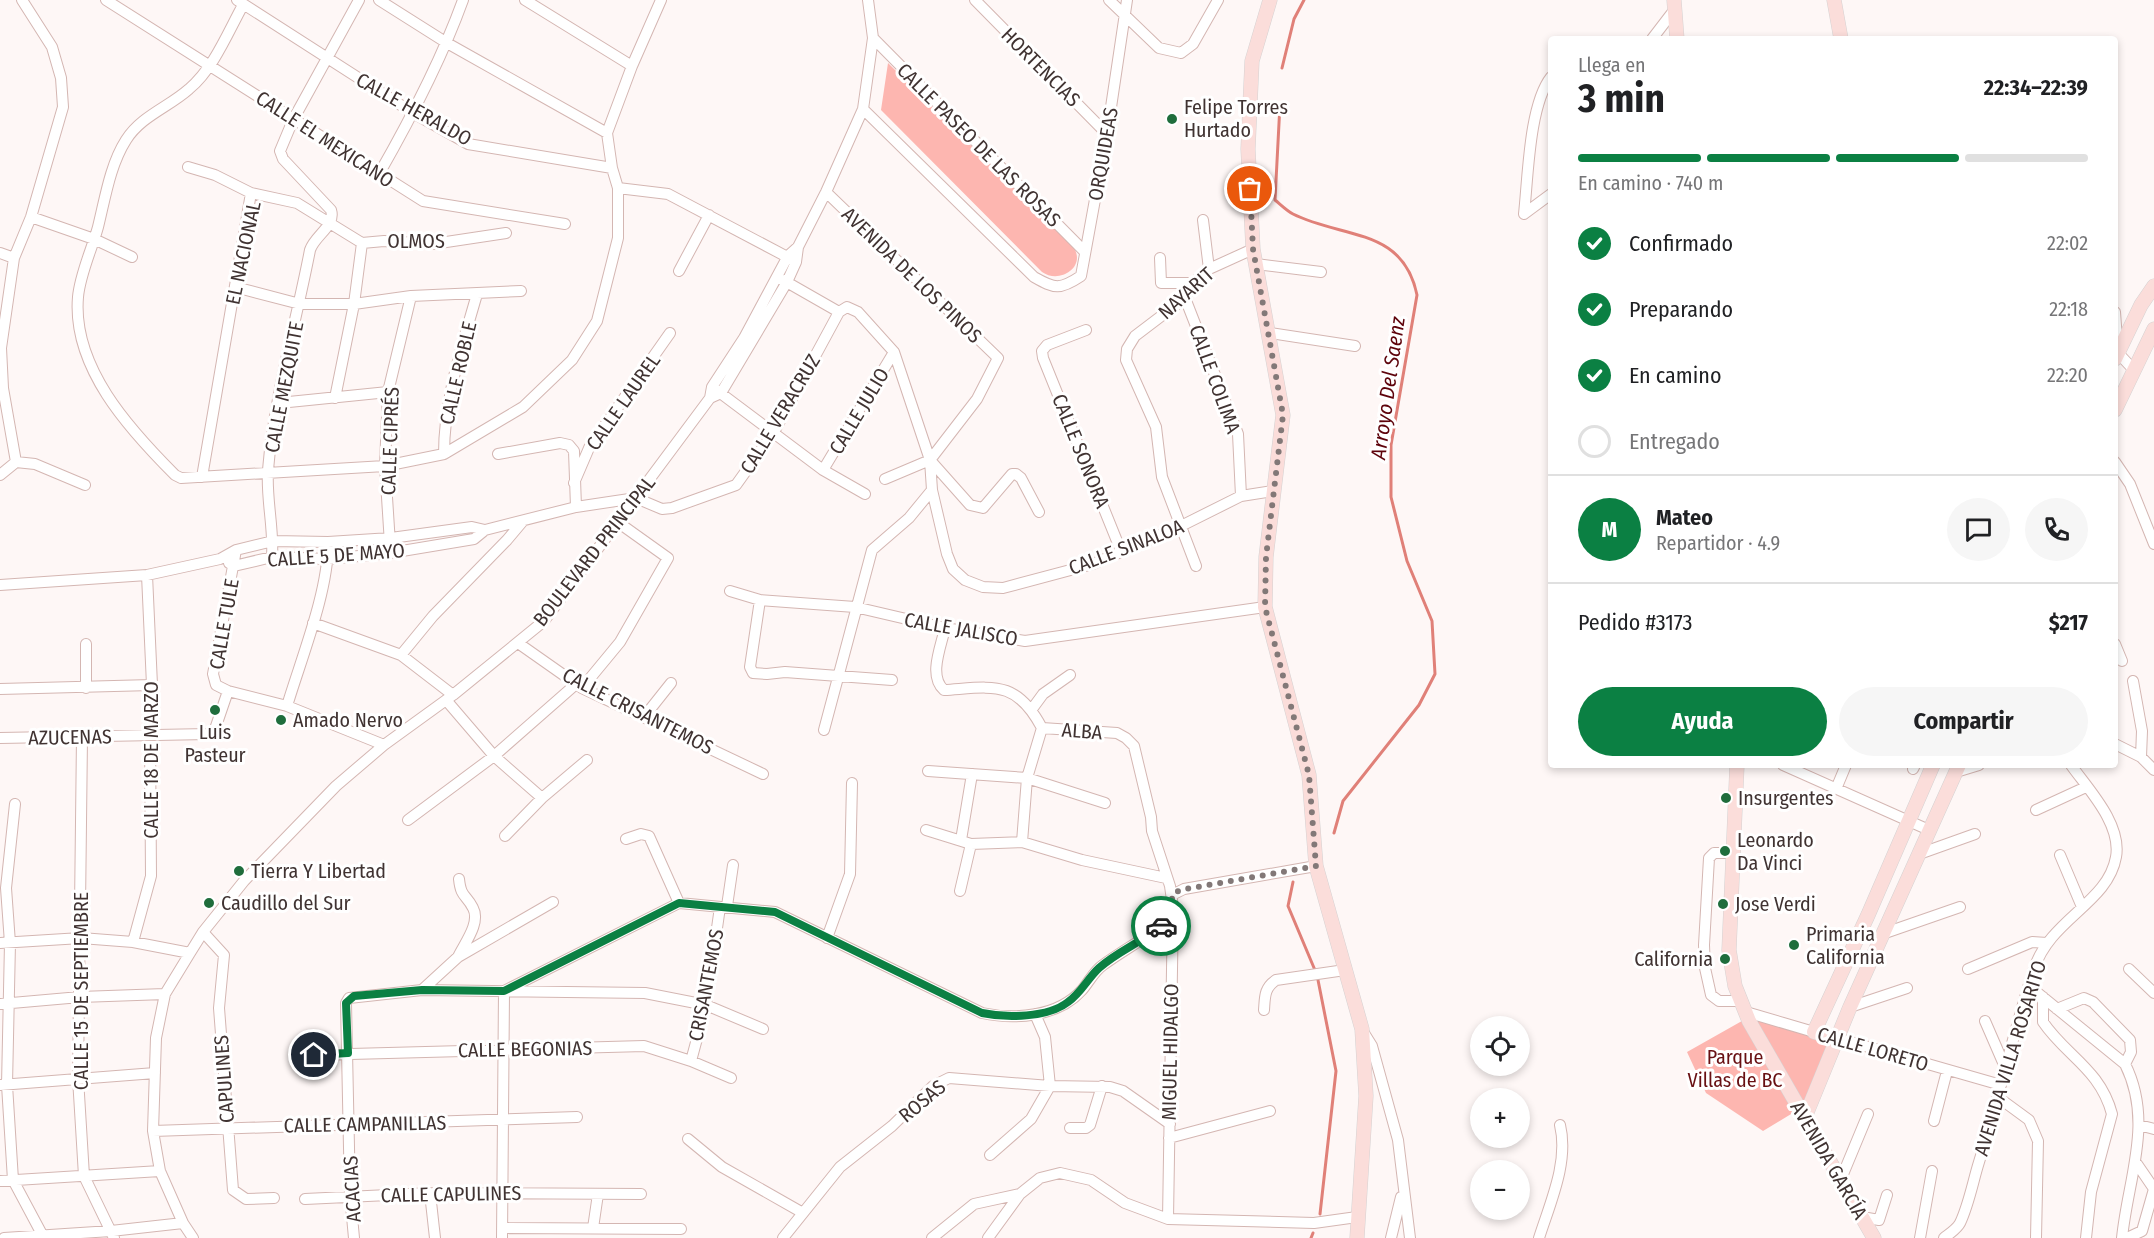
<!DOCTYPE html>
<html lang="es">
<meta charset="utf-8">
<style>
body{margin:0;font-family:"Fira Sans Condensed",sans-serif;background:#f6f6f6;color:#202124;height:100vh;display:flex;flex-direction:column;font-size:22px;white-space:nowrap}
*{box-sizing:border-box;margin:0}
p{font-size:20px;color:#757577}
.icon{flex:none;width:33px;height:33px;fill:none;stroke:currentColor;stroke-width:2;stroke-linecap:round;stroke-linejoin:round}
.map{position:relative;flex:1;overflow:hidden}
.panel{position:absolute;left:1548px;top:36px;width:570px;height:732px;display:flex;flex-direction:column;background:#fff;border-radius:6px;box-shadow:0 3px 9px #0003}
.panel>*{flex:none}
.fabs{position:absolute;left:1470px;top:1016px;display:grid;gap:12px}
.fabs a{display:grid;place-items:center;width:60px;height:60px;border-radius:50%;background:#fff;box-shadow:0 3px 9px #0003;font-size:30px}
.pin{position:absolute;display:grid;place-items:center;width:51px;height:51px;color:#fff;margin:-26px;border:3px solid #fff;border-radius:50%;box-shadow:0 2px 6px #0007}
.courier{position:absolute;display:grid;place-items:center;width:60px;height:60px;margin:-30px;border:4px solid #0b8043;border-radius:50%;background:#fff;color:#222;box-shadow:0 2px 8px #0007}
.head em{font-style:normal;font-weight:700}
.head div{display:flex;flex-direction:column-reverse}
.head{display:flex;align-items:center;justify-content:space-between;height:102px;padding:0 30px}
h1{font-size:39px;font-weight:700;line-height:45px}
.bar{display:grid;grid-template-columns:repeat(4,1fr);gap:9px 6px;align-content:center;height:72px;padding:0 30px}
.bar i{height:8px;border-radius:4px;background:#e0e0e0}
.bar .selected{background:#0b8043}
.bar p{grid-column:span 4}
.line{display:flex;align-items:center;gap:15px;padding:0 30px;border-top:2px solid #e0e0e0}
.line div{flex:1}
.round{display:grid;place-items:center;flex:none;width:63px;height:63px;border-radius:32px;background:#f6f6f6}
ol{padding:0 30px;list-style:none}
li{display:flex;align-items:center;gap:18px;height:66px}
li p{margin-inline-start:auto}
li .icon{padding:6px;border-radius:50%;background:#0b8043;color:#fff;stroke-width:4}
li:last-child{color:#757577}
li i{width:33px;height:33px;border:3px solid #e0e0e0;border-radius:50%}
.cta{display:flex;gap:12px;margin-top:auto;padding:12px 30px}
.cta a{flex:1;height:69px;border-radius:36px;background:#0b8043;color:#fff;font-size:24px;font-weight:700;line-height:69px;text-align:center}
.cta a+a{background:#f6f6f6;color:#202124}
.map>svg:first-child{display:block}
.green{fill:#fdb6b0}
.lines{fill:none;stroke-linecap:round;stroke-linejoin:round}
.stream{stroke:#e08078;stroke-width:3}
.minor-casing{stroke:#d4b6b2;stroke-width:12}
.major-casing{stroke:#d5d2d2;stroke-width:15}
.minor{stroke:#fff;stroke-width:10}
.major{stroke:#fbddda;stroke-width:14}
.done{stroke:#827877;stroke-width:6;stroke-dasharray:0 10.8}
.route{stroke:#0b8043;stroke-width:8}
.poi-dot{fill:#1f6d3c;stroke:#fff;stroke-width:2}
.labels{text-anchor:middle;stroke-width:6;stroke-linejoin:round;paint-order:stroke}
.street-label{font-size:20px;fill:#403332;stroke:#fff}
.poi-label{font-size:20px;fill:#403332;stroke:#fff;text-anchor:start}
.park-label{font-size:20px;fill:#681013;stroke:#fff}
.water-label{font-size:21px;font-style:italic;fill:#5e030b;stroke:#fff}
</style>
<div class="map">
<svg width="2154" height="1238" viewBox="0 0 2154 1238">
<rect width="100%" height="100%" fill="#fef7f6"/>
<path class="green" d="M888 63 1074 248C1086 268 1059 284 1042 272L881 110Z
M1749 1017 1840 1040 1801 1108 1763 1131 1706 1093 1687 1052Z"/>
<g class="lines">
<path class="stream" d="M1282 68 1294 19 1304 0
M1280 104 1275 200C1281 205 1287 211 1293 214 1343 239 1403 227 1417 295L1391 445V497L1407 561 1432 621 1435 674 1419 705 1343 801 1334 833
M1293 882 1288 906 1317 975 1336 1071 1320 1214
M1311 1238 1313 1233"/>
<defs>
<path id="minor" d="M106 0 423 201 565 224
M237 0 413 113 468 144 612 168
M379 0 447 43 607 133
M525 0 632 66
M975 0 1107 134
M1109 0 1159 48 1181 53 1193 44 1218 0
M243 5C228 32 214 68 189 89 169 107 141 116 126 140 110 165 105 199 98 227 92 249 80 274 78 297 72 367 129 429 175 475L181 478 385 466 444 454 523 407 572 360 597 321 618 238V188L612 168 607 133 632 66 661 0
M873 38 1085 252
M1652 39 1675 9
M863 109 1034 277C1055 289 1060 290 1081 276L1107 134 1127 0
M188 167 215 175 251 193 297 203 362 243 384 241 433 244 506 233
M379 174C411 118 441 61 463 0
M618 188 668 194 793 260
M826 192 998 358 977 399 930 460 885 479
M1524 214C1528 178 1529 105 1551 77
M1524 214 1551 194
M31 217 94 239 132 257
M1203 220 1209 269
M0 253 14 258
M1160 258 1161 283H1193
M1256 264 1321 272
M679 271 709 215
M783 280 839 312
M235 287 300 304H354L411 296 521 291
M1185 298 1238 434 1241 496
M839 312 847 307 858 312 894 352 930 460 932 490 947 554 953 569 965 580 983 587 1003 588 1093 564 1181 526 1241 496 1273 491
M2115 312 2118 353 2134 370
M1086 330 1047 345 1042 351 1043 358 1121 551
M1270 333 1355 346
M715 389 823 470 865 494
M335 398 354 304 362 243
M710 398 721 393 787 282 796 262 798 247 826 192 863 109 873 38 868 0
M279 403 388 392
M444 454C444 398 462 347 477 294
M498 454 560 443 569 445 574 451 576 507
M930 460 970 505 983 508 1012 474H1016L1021 478 1039 512
M16 462 3 388 1 348 14 258 31 217 63 107 61 78 52 47 22 0
M16 462 35 464 85 485
M2115 462 2130 484 2154 544
M823 470 894 352
M0 475 16 462
M202 477 251 193
M574 483 589 448 670 333
M390 544 385 466 388 392 411 296
M236 550 213 674 216 685 228 691 287 706 384 745
M272 557C274 528 266 499 268 470 274 397 296 323 310 250 315 235 336 226 331 210L283 159 280 151 293 120 359 0
M229 563 234 566 272 557 328 559 390 553 474 539 485 530
M1196 566 1162 477 1156 427 1126 360 1127 349 1135 336 1185 298 1193 283 1209 269 1253 249
M0 585 147 575 220 559 236 550 273 541 328 542 391 538 472 527 485 530 576 507 636 498 662 509 672 508 736 485 774 432 839 312
M730 591 760 600 855 607 945 628 1025 641 1265 607
M760 600 750 667 753 673 767 674 785 672 892 680
M313 623 401 655 453 695
M945 628C941 647 928 676 944 690 993 687 1016 679 1042 728
M518 643 582 688 763 774
M2115 644 2122 661
M401 655 433 616 507 540 523 521
M2133 681 2142 731 2141 757
M86 688V644
M582 688 620 642 668 558 619 523
M0 689 152 685
M446 700 494 756 542 798
M287 706C301 659 329 590 328 542
M1032 709 1043 694 1070 675
M644 717 671 683
M1042 728 1117 733 1126 738 1134 746 1151 817 1152 831 1170 886 1173 907 1168 1219
M824 730 872 550 909 518 932 490
M82 737 78 1078 84 1176 114 1238
M0 738 208 734 215 729 228 691
M2115 744 2141 757 2154 770
M1783 765 1929 830
M1913 769 1915 765
M928 771 1027 778 1105 803
M1956 772 1979 765
M1836 789 1846 765
M15 804 6 888 10 943 7 1085 13 1180 44 1238
M2036 810 2086 787
M408 820 494 756 576 684
M926 830 971 844 1022 842 1027 778 1042 728
M505 836 542 798 587 760
M626 839 641 834 649 836 679 903
M961 840 972 774
M1022 842 1082 860 1166 878
M1732 853H1714L1709 858 1704 945 1705 968 1711 995 1719 1001H1742
M1919 854 1975 834
M2060 855 2082 907
M960 891 971 844
M1172 895 1184 889 1316 866
M727 906 733 865
M203 932 224 955 219 1008 233 1190 246 1199 274 1198
M1885 933 1960 907
M827 938 850 874 852 783
M133 942 151 876 150 735 152 685 147 575
M0 943 81 938 133 942 190 953
M458 957C464 944 481 923 473 908 466 894 461 898 459 879
M1968 969 2032 942 2047 943
M2129 969 2154 993
M2029 986 2125 1064C2154 1122 2128 1178 2122 1238
M422 990 458 957 553 902
M2043 997V1022C2066 1056 2100 1069 2112 1114L2091 1192 2086 1238
M0 1004 80 997 165 994
M1850 1007 1907 988
M2057 1009 2084 998 2093 1002 2130 1040 2131 1052 2125 1064
M1264 1010C1265 997 1264 988 1276 980L1345 970
M1746 1012 1814 1032
M1985 1021 2005 1067
M1362 1030 1372 1046 1398 1140 1410 1238
M1837 1038 2001 1085
M313 1055 644 1046 691 1061 731 1078
M691 1061 706 1005 720 907
M0 1085 155 1073
M1999 1098 2029 1120 2038 1141 2036 1238
M1934 1121 1947 1071
M2139 1125 2154 1129
M1070 1128H1086L1090 1125 1102 1086
M153 1131 577 1117
M1169 1138 1270 1111
M688 1139 722 1167 803 1213
M990 1155 1031 1119 1050 1086 1045 1037 1035 1014
M1841 1179 1868 1114
M0 1181 160 1171
M430 1193 435 1238
M305 1199 430 1193 641 1194
M1862 1217 1879 1220 1887 1195
M502 1228 681 1229
M593 1228 598 1194
M4 1238 111 1231 183 1223
M193 1238 183 1223 160 1171 153 1131 156 1038 165 994 190 953 203 932 244 881 336 786 384 745 453 695 544 621 710 398 712 387 744 338 788 256 798 247
M354 1238 350 1195 346 1003 349 998 422 990 645 993 706 1005 763 1029
M502 1238 504 991 679 903 775 912 982 1013C1015 1020 1058 1017 1082 990 1089 982 1094 971 1103 965 1126 948 1151 936 1171 917
M783 1238 840 1167 892 1126 933 1086 949 1078 1050 1086 1110 1087 1123 1091 1170 1124
M932 1238 974 1204 1020 1194
M988 1238 1020 1194 1040 1178 1060 1173 1091 1180 1125 1203 1168 1219 1314 1223 1357 1217
M1391 1238 1401 1197
M1539 1238C1550 1203 1569 1162 1560 1125
M1920 1238 1932 1171
M1944 1238C1949 1234 1957 1229 1960 1223 1969 1204 1973 1181 1979 1162 1999 1098 2013 1032 2034 969 2050 919 2108 903 2116 857 2122 824 2088 789 2071 765
M2127 1238 2142 1231 2154 1189 2137 1164"/>
<path id="major" d="M1270 0 1252 61 1248 149 1253 249 1283 415 1266 557 1265 607 1309 775 1316 866 1362 1029 1366 1096 1357 1238
M1674 0 1677 39
M1834 0 1841 39
M2115 359 2141 305 2154 286
M2115 410 2154 329
M1737 765 1729 950 1735 986 1749 1021 1874 1238
M1837 1038 1814 1032 1868 915 1933 765
M1805 1117 1850 1007 1959 765"/>
</defs>
<use href="#minor" class="minor-casing"/>
<use href="#major" class="major-casing"/>
<use href="#minor" class="minor"/>
<use href="#major" class="major"/>
</g>
<g class="lines">
<path class="done" d="M1161 926 1172 917V895L1180 890 1316 866 1309 775 1265 607 1266 557 1283 415 1253 249 1250 189"/>
<path class="route" d="M314 1055 348 1053 346 1003 354 996 422 990 504 991 679 903 775 912 982 1013C1006 1018 1048 1018 1068 1002 1081 993 1088 978 1099 968 1118 951 1142 942 1161 926"/>
</g>
<g class="poi-dot">
<circle cx="1172" cy="119" r="6"/>
<circle cx="215" cy="710" r="6"/>
<circle cx="281" cy="720" r="6"/>
<circle cx="1726" cy="798" r="6"/>
<circle cx="1725" cy="851" r="6"/>
<circle cx="239" cy="871" r="6"/>
<circle cx="209" cy="903" r="6"/>
<circle cx="1723" cy="904" r="6"/>
<circle cx="1794" cy="945" r="6"/>
<circle cx="1725" cy="959" r="6"/>
</g>
<g class="labels">
<g class="street-label">
<text transform="translate(1041 67) rotate(45)" y="7">HORTENCIAS</text>
<text transform="translate(414 109) rotate(29)" y="7">CALLE HERALDO</text>
<text transform="translate(325 139) rotate(33)" y="7">CALLE EL MEXICANO</text>
<text transform="translate(979 145) rotate(45)" y="7">CALLE PASEO DE LAS ROSAS</text>
<text transform="translate(1103 154) rotate(-80)" y="7">ORQUIDEAS</text>
<text x="416" y="248">OLMOS</text>
<text transform="translate(243 253) rotate(-78)" y="7">EL NACIONAL</text>
<text transform="translate(912 275) rotate(44)" y="7">AVENIDA DE LOS PINOS</text>
<text transform="translate(1186 293) rotate(-42)" y="7">NAYARIT</text>
<text transform="translate(458 373) rotate(-77)" y="7">CALLE ROBLE</text>
<text transform="translate(1215 379) rotate(70)" y="7">CALLE COLIMA</text>
<text transform="translate(284 387) rotate(-79)" y="7">CALLE MEZQUITE</text>
<text transform="translate(623 402) rotate(-55)" y="7">CALLE LAUREL</text>
<text transform="translate(859 411) rotate(-59)" y="7">CALLE JULIO</text>
<text transform="translate(780 414) rotate(-59)" y="7">CALLE VERACRUZ</text>
<text transform="translate(390 441) rotate(-88)" y="7">CALLE CIPRÉS</text>
<text transform="translate(1081 451) rotate(68)" y="7">CALLE SONORA</text>
<text transform="translate(1126 547) rotate(-21)" y="7">CALLE SINALOA</text>
<text transform="translate(594 551) rotate(-52)" y="7">BOULEVARD PRINCIPAL</text>
<text transform="translate(336 555) rotate(-4)" y="7">CALLE 5 DE MAYO</text>
<text transform="translate(224 624) rotate(-80)" y="7">CALLE TULE</text>
<text transform="translate(961 629) rotate(10)" y="7">CALLE JALISCO</text>
<text transform="translate(638 711) rotate(27)" y="7">CALLE CRISANTEMOS</text>
<text transform="translate(1082 731) rotate(4)" y="7">ALBA</text>
<text transform="translate(70 737) rotate(-1)" y="7">AZUCENAS</text>
<text transform="translate(151 760) rotate(-90)" y="7">CALLE 18 DE MARZO</text>
<text transform="translate(706 985) rotate(-79)" y="7">CRISANTEMOS</text>
<text transform="translate(81 991) rotate(-90)" y="7">CALLE 15 DE SEPTIEMBRE</text>
<text transform="translate(525 1049) rotate(-1)" y="7">CALLE BEGONIAS</text>
<text transform="translate(1873 1049) rotate(16)" y="7">CALLE LORETO</text>
<text transform="translate(1170 1052) rotate(-89)" y="7">MIGUEL HIDALGO</text>
<text transform="translate(2010 1058) rotate(-73)" y="7">AVENIDA VILLA ROSARITO</text>
<text transform="translate(224 1079) rotate(-94)" y="7">CAPULINES</text>
<text transform="translate(922 1101) rotate(-40)" y="7">ROSAS</text>
<text transform="translate(365 1124) rotate(-1)" y="7">CALLE CAMPANILLAS</text>
<text transform="translate(1829 1160) rotate(60)" y="7">AVENIDA GARCÍA</text>
<text transform="translate(352 1189) rotate(-93)" y="7">ACACIAS</text>
<text transform="translate(451 1194) rotate(-1)" y="7">CALLE CAPULINES</text>
</g>
<g class="poi-label">
<text x="1184" y="114">Felipe Torres<tspan x="1184" dy="23">Hurtado</tspan></text>
<text x="293" y="727">Amado Nervo</text>
<text x="215" y="739" text-anchor="middle">Luis<tspan x="215" dy="23">Pasteur</tspan></text>
<text x="1738" y="805">Insurgentes</text>
<text x="1737" y="847">Leonardo<tspan x="1737" dy="23">Da Vinci</tspan></text>
<text x="251" y="878">Tierra Y Libertad</text>
<text x="221" y="910">Caudillo del Sur</text>
<text x="1735" y="911">Jose Verdi</text>
<text x="1806" y="941">Primaria<tspan x="1806" dy="23">California</tspan></text>
<text x="1713" y="966" text-anchor="end">California</text>
</g>
<g class="park-label">
<text x="1735" y="1064">Parque<tspan x="1735" dy="23">Villas de BC</tspan></text>
</g>
<g class="water-label">
<text transform="translate(1388 388) rotate(-82)" y="7">Arroyo Del Saenz</text>
</g>
</g>
</svg>
<div class="fabs">
<a><svg class="icon" aria-label="locate" viewBox="0 0 24 24"><circle cx="12" cy="12" r="6"/><path d="M12 2v4M12 18v4M2 12h4M18 12h4"/></svg></a>
<a>+</a>
<a>−</a>
</div>
<div class="pin" style="left:1250px;top:189px;background:#ea580c"><svg class="icon" aria-label="bag" viewBox="0 0 24 24"><path d="M5 8h14l-1 12H6zM9 8a3 3 0 0 1 6 0"/></svg></div>
<div class="pin" style="left:314px;top:1055px;background:#1f2937"><svg class="icon" aria-label="home" viewBox="0 0 24 24"><path d="M3 11l9-7 9 7M6 9v11h12V9"/></svg></div>
<div class="courier" style="left:1161px;top:926px"><svg class="icon" aria-label="car" viewBox="0 0 24 24"><path d="M5 17H2v-5l4-1 3-4h7l3 4 3 1v5h-3M9 17h6M6 11h13"/><circle cx="7" cy="17" r="2"/><circle cx="17" cy="17" r="2"/></svg></div>
<section class="panel">
<div class="head"><div><h1>3 min</h1><p>Llega en</p></div><em>22:34–22:39</em></div>
<div class="bar"><i class="selected"></i><i class="selected"></i><i class="selected"></i><i></i><p>En camino · 740 m</p></div>
<ol>
<li><svg class="icon" aria-label="check" viewBox="0 0 24 24"><path d="M5 12l5 5 9-10"/></svg>Confirmado<p>22:02</p></li>
<li><svg class="icon" aria-label="check" viewBox="0 0 24 24"><path d="M5 12l5 5 9-10"/></svg>Preparando<p>22:18</p></li>
<li><svg class="icon" aria-label="check" viewBox="0 0 24 24"><path d="M5 12l5 5 9-10"/></svg>En camino<p>22:20</p></li>
<li><i></i>Entregado</li>
</ol>
<div class="line" style="height:108px"><b class="round" style="background:#0b8043;color:#fff">M</b><div><b>Mateo</b><p>Repartidor · 4.9</p></div><a class="round"><svg class="icon" aria-label="chat" viewBox="0 0 24 24"><path d="M4 5h16v11H9l-5 4z"/></svg></a><a class="round"><svg class="icon" aria-label="phone" viewBox="0 0 24 24"><path d="M5 4h4l2 5-3 2q2 4 5 5l2-3 5 2v4C11 20 4 13 5 4z"/></svg></a></div>
<div class="line" style="height:78px"><div>Pedido #3173</div><b>$217</b></div>
<div class="cta"><a>Ayuda</a><a>Compartir</a></div>
</section>
</div>
